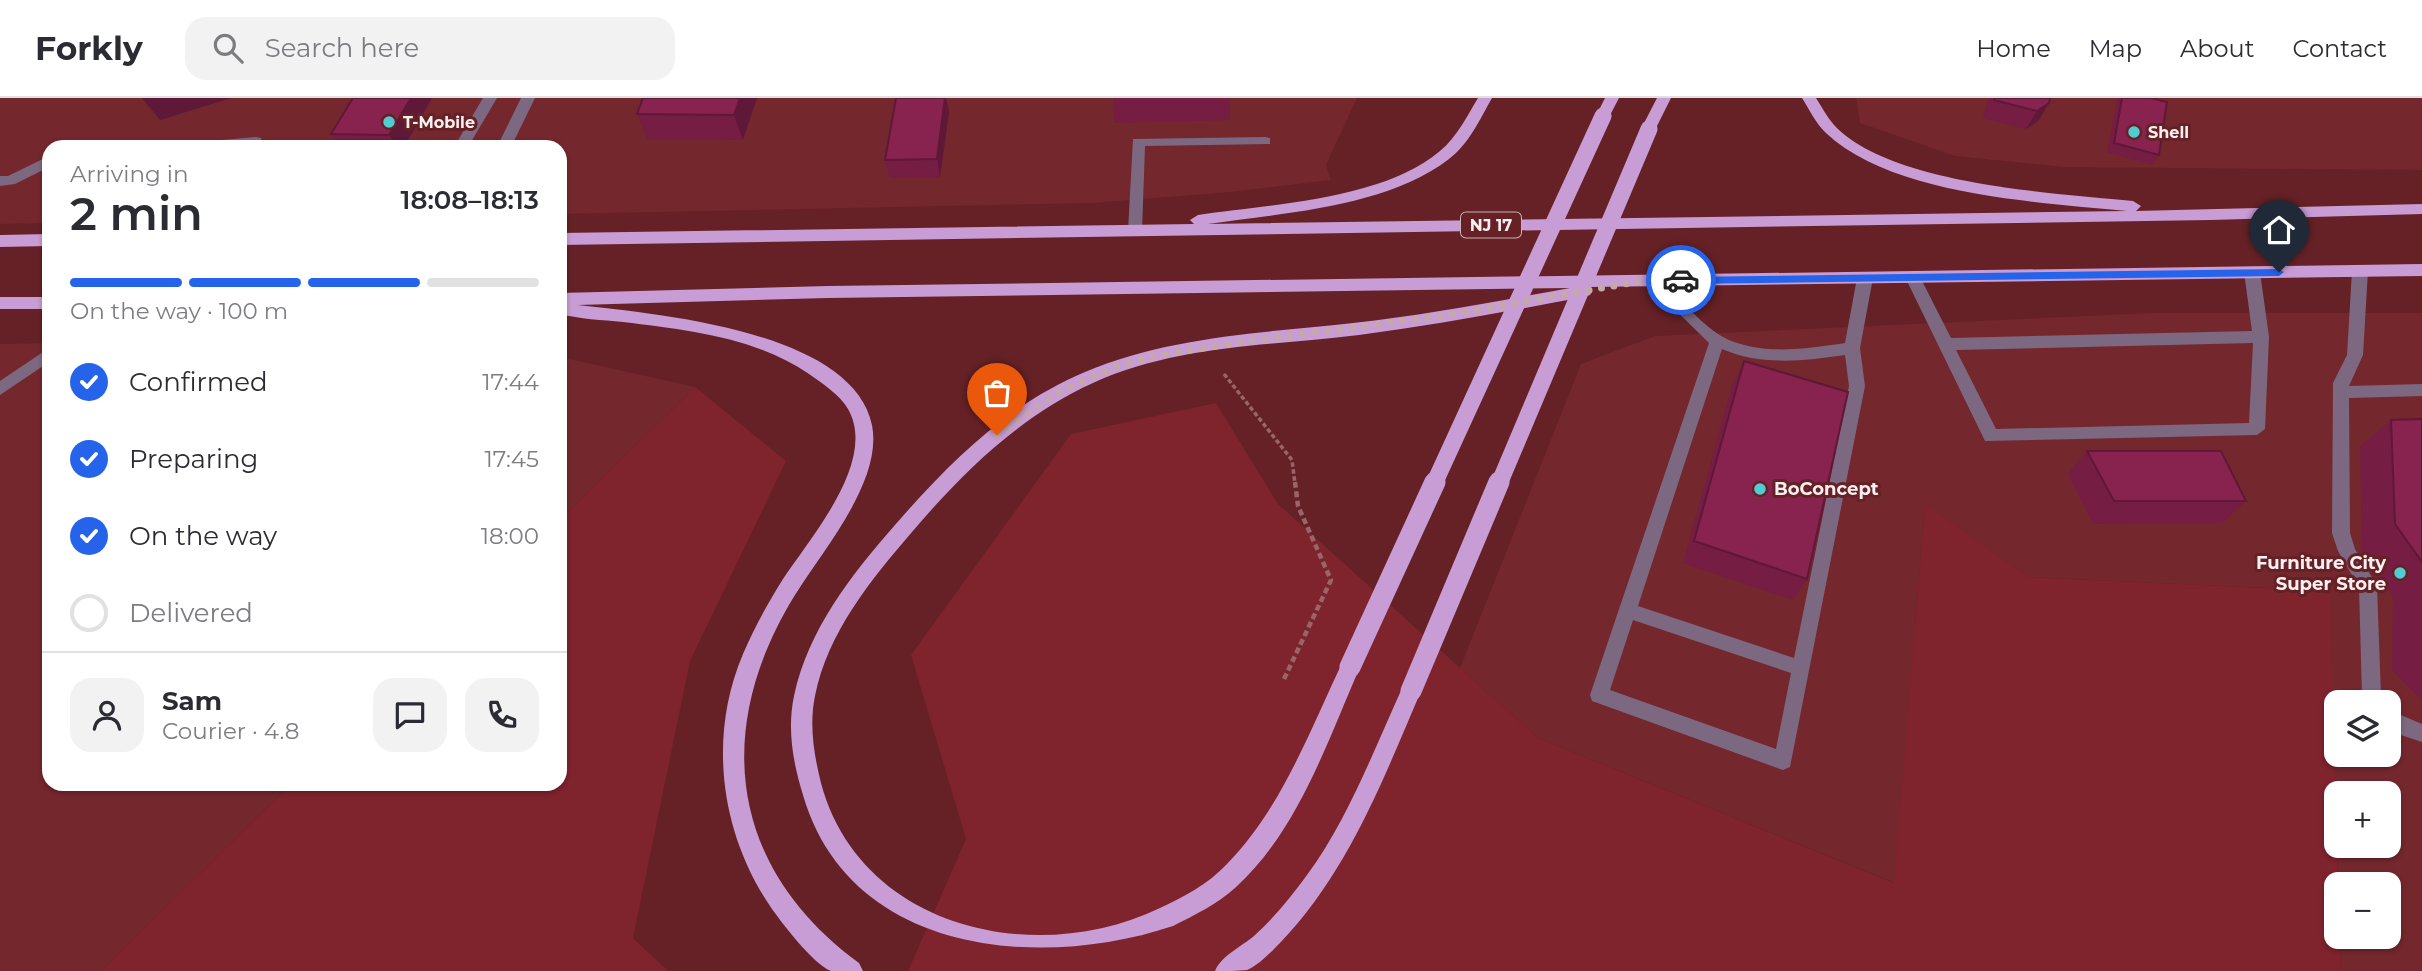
<!DOCTYPE html>
<meta charset="utf-8">
<style>
body{margin:0;font-family:Montserrat,sans-serif;background:#f2f2f3;color:#2b2b33;height:100vh;display:flex;flex-direction:column;font-size:26px;white-space:nowrap}
*{box-sizing:border-box;margin:0}
p{font-size:23px;color:#7c7c81}
.icon{flex:none;width:38px;height:38px;fill:none;stroke:currentColor;stroke-width:2;stroke-linecap:round;stroke-linejoin:round}
.map{position:relative;flex:1;overflow:hidden}
.panel{position:absolute;left:42px;top:42px;width:525px;height:651px;display:flex;flex-direction:column;background:#fff;border-radius:21px;box-shadow:0 2px 5px #0004}
.panel>*{flex:none}
.fabs{position:absolute;left:2324px;top:592px;display:grid;gap:14px}
.fabs a{display:grid;place-items:center;width:77px;height:77px;border-radius:14px;background:#fff;box-shadow:0 2px 5px #0004;font-size:35px}
.pin{position:absolute;display:grid;place-items:center;width:60px;height:60px;color:#fff;margin:-72px -30px;border-radius:50% 50% 50% 0;rotate:-45deg;box-shadow:0 0 7px #0007}
.pin .icon{rotate:45deg}
.courier{position:absolute;display:grid;place-items:center;width:70px;height:70px;margin:-35px;border:5px solid #2563eb;border-radius:50%;background:#fff;color:#222;box-shadow:0 2px 9px #0007}
.headline em{font-style:normal;font-weight:600}
.headline div{display:flex;flex-direction:column-reverse}
.headline{display:flex;align-items:center;justify-content:space-between;height:119px;padding:0 28px}
h1{font-size:46px;font-weight:600;line-height:52px}
.bar{display:grid;grid-template-columns:repeat(4,1fr);gap:10px 7px;align-content:center;height:84px;padding:0 28px}
.bar i{height:9px;border-radius:5px;background:#e1e1e2}
.bar .selected{background:#2563eb}
.bar p{grid-column:span 4}
.line{display:flex;align-items:center;gap:18px;padding:0 28px;border-top:2px solid #e1e1e2}
.line div{flex:1}
.round{display:grid;place-items:center;flex:none;width:74px;height:74px;border-radius:21px;background:#f2f2f3}
ol{padding:0 28px;list-style:none}
li{display:flex;align-items:center;gap:21px;height:77px}
li p{margin-inline-start:auto}
li .icon{padding:7px;border-radius:50%;background:#2563eb;color:#fff;stroke-width:4}
li:last-child{color:#7c7c81}
li i{width:38px;height:38px;border:4px solid #e1e1e2;border-radius:50%}
header{display:flex;align-items:center;gap:42px;box-sizing:border-box;height:98px;padding:0 35px;background:#fff;border-bottom:2px solid #e1e1e2}
header strong{font-size:33px}
nav{display:flex;gap:38px;margin-inline-start:auto;font-size:24px}
.search{width:490px;height:63px;background:#f2f2f3;display:flex;align-items:center;gap:18px;box-sizing:border-box;padding:0 24px;border-radius:21px;color:#7c7c81;font-size:26px}
.map>svg:first-child{display:block}
.built{fill:#74272d;fill-rule:evenodd}
.green{fill:#7f232d}
.lines{fill:none;stroke-linecap:round;stroke-linejoin:round}
.path-far1{stroke:#976669;stroke-width:3.5;stroke-dasharray:4.5 2.5;stroke-linecap:butt}
.path{stroke:#976669;stroke-width:4.5;stroke-dasharray:6 3.5;stroke-linecap:butt}
.service{fill:#7c6981;fill-rule:evenodd}
.minor{fill:#7c6981;fill-rule:evenodd}
.trunk{fill:#c89cd4;fill-rule:evenodd}
.trunk-bridge-far1{stroke:#c89cd4;stroke-width:17}
.trunk-bridge{stroke:#c89cd4;stroke-width:21}
.wall{fill:#751d43}
.shaded-wall{fill:#5f1837}
.building{fill:#88224e;stroke:#5f1837;stroke-width:2}
.route{fill:#2563eb}
.done{stroke:#c6a8a9;stroke-width:7;stroke-dasharray:0 12.6}
.poi-dot{fill:#51ccd1;stroke:#652126;stroke-width:2.5}
.labels{text-anchor:middle;stroke-width:6;stroke-linejoin:round;paint-order:stroke}
.far-poi-label{font-size:16px;font-weight:bold;fill:#faf0f0;stroke:#652126;text-anchor:start}
.shield{fill:#652126;stroke:#cdb2b3;stroke-width:2}
.shield-label{font-size:16px;font-weight:bold;fill:#faf0f0}
.poi-label{font-size:18px;font-weight:bold;fill:#faf0f0;stroke:#652126;text-anchor:start}
</style>
<header>
<strong>Forkly</strong>
<div class="search"><svg class="icon" aria-label="search" viewBox="0 0 24 24"><circle cx="10" cy="10" r="6"/><path d="M15 15l6 6"/></svg>Search here</div>
<nav><a>Home</a><a>Map</a><a>About</a><a>Contact</a></nav>
</header>
<div class="map">
<svg width="2422" height="873" viewBox="0 0 2422 873">
<rect width="100%" height="100%" fill="#652126"/>
<path class="built" d="M0 0H1357L1326 67 1331 82 1230 94 1093 105 560 116V49H49V125L0 126Z
M1856 0H2422V72L2064 69 1955 58 1860 25Z
M2152 215H2422V873H2341L2340 838H2389V786H2338L2337 747H2389V695H2336V712L2329 493 2029 479 1925 407 1895 785 1538 640 1460 570 1581 266 1655 238ZM2336 604H2389V656H2336Z
M49 245V686H291L101 873H0V246Z
M560 259 695 289 560 422Z"/>
<path class="green" d="M695 289 786 363 690 563 633 840 668 873H101L291 686H560V422Z
M1216 305 1278 406 1538 640 1894 785 1925 406 2029 479 2330 493 2338 786H2336V838H2340L2341 873H908L966 741 911 557 1071 336Z"/>
<g class="lines">
<path class="path-far1" d="M1224 276 1292 362 1295 386"/>
<path class="path" d="M1284 581 1331 482 1298 408 1295 384"/>
<path class="service" d="M483 0H497L468 49H454Z
M256 39 261 40 263 49H190L197 44Z
M1265 39 1270 40V46L1145 48 1142 133 1140 137H1130L1128 133 1133 41Z
M49 58V69L15 86 0 88V78H8Z
M2360 168 2368 173 2363 257 2349 288 2422 286V298L2349 300 2350 435 2355 451 2377 488 2381 598 2384 604H2365L2362 599 2359 489 2338 453 2332 435 2333 285 2347 257 2352 173Z
M2252 169 2260 174 2269 239 2265 331 2257 337 1985 343 1905 179 1908 175H1918L1951 240 2252 233 2244 174ZM2253 245 2249 325 1996 331 1956 252Z
M1865 175 1873 180 1860 250 1865 288 1790 669 1783 672 1592 603 1590 597 1709 245 1650 187 1647 183 1650 179H1660C1679 199 1699 225 1723 239 1759 258 1806 251 1845 245L1857 180ZM1722 251C1761 268 1804 263 1845 257L1849 288 1794 560 1638 508ZM1633 522 1791 575 1776 651 1610 592Z
M49 250V264L0 297V283Z
M2389 612 2422 626V644L2389 633Z"/>
<path class="minor" d="M521 0H535L511 49H497Z"/>
<path class="trunk" d="M1478 0H1492C1480 21 1469 46 1449 61 1387 109 1283 115 1208 126L2127 113C2039 104 1893 98 1826 35 1816 26 1809 11 1802 0H1816C1822 9 1827 19 1834 27 1890 87 2054 95 2133 103L2141 108 2136 113 2422 106V116L2211 122 560 147V135L1194 126 1190 122 1198 117C1271 106 1382 102 1440 53 1457 39 1467 18 1478 0Z
M1605 0H1619L1608 21 1603 23 1596 18Z
M1657 0H1671L1654 34H1644L1641 31Z
M49 136V148L0 149V137Z
M2422 166V178L1590 189 1592 193 1590 197 1584 199C1509 213 1435 227 1359 237 1270 248 1176 247 1093 285 1020 318 963 374 912 434 870 483 828 534 815 598 809 627 814 657 821 685 860 831 1036 870 1160 810 1184 799 1208 786 1226 767 1282 710 1309 634 1343 563L1350 560 1357 563 1360 569C1327 644 1298 733 1235 790 1217 806 1195 817 1173 828 1038 873 849 856 803 697 793 665 787 631 794 598 808 532 851 477 895 427 948 366 1008 306 1085 274 1170 238 1263 235 1353 225 1426 217 1498 203 1570 190L828 200 578 207C655 216 852 232 872 327 883 383 823 452 795 497 712 631 729 770 859 865L863 873C854 873 840 873 831 873 814 867 780 823 770 808 720 734 708 638 743 556 754 530 768 505 783 481 810 440 878 363 848 311 839 296 823 286 809 276 755 239 687 232 623 224 602 222 580 221 560 216V195L828 188Z
M0 199H49V211H0Z
M1411 584 1418 586 1421 593C1383 682 1348 774 1280 845 1271 854 1259 867 1247 872 1239 873 1224 873 1215 873 1222 857 1241 849 1254 838 1274 820 1291 799 1307 777 1349 720 1374 651 1404 586Z"/>
<path class="trunk-bridge-far1" d="M1434 386 1603 18
M1499 386 1649 31"/>
<path class="trunk-bridge" d="M1350 569 1435 384
M1411 593 1499 384"/>
</g>
<path class="wall" d="M432 0 404 49H339L331 36Z
M643 0H757L743 42 647 41 637 16Z
M945 0H946L949 14 940 79 890 80 885 62Z
M1113 0H1230V22L1115 25Z
M1989 0H2050L2049 5 2038 23 2026 31 1983 20Z
M2118 0H2151L2159 57 2152 67 2107 54 2117 2Z
M1744 263 1807 481 1793 502 1683 465 1732 287Z
M2422 321V602L2392 572 2393 498 2362 453 2360 349 2391 322Z
M2087 353 2246 403 2222 425 2093 426 2068 376Z"/>
<path class="shaded-wall" d="M142 0H231L160 22Z
M411 0H432L404 49H397L389 37Z
M740 0H757L743 42 734 17Z
M945 0H946L949 14 940 79 937 61Z
M2049 5 2038 23 2026 31 2037 13Z"/>
<path class="building" d="M353 0H411L389 37 331 36Z
M643 0H740L734 17 637 16Z
M896 0H945L937 61 885 62Z
M1994 0H2050L2049 5 2037 13 1994 2Z
M2122 0H2151L2167 4 2159 57 2114 45Z
M180 46 178 49H110L111 47Z
M1744 263 1848 294 1807 481 1694 443Z
M2422 321V464L2395 426 2391 322Z
M2087 353H2221L2246 403H2114Z"/>
<path class="route" d="M2279 171 2284 174 2279 178 1681 186 1676 182 1681 179Z"/>
<g class="lines">
<path class="done" d="M997 337 1059 294 1118 268 1154 258 1241 244 1442 218 1642 183 1681 182"/>
</g>
<g class="poi-dot">
<circle cx="389" cy="24" r="7"/>
<circle cx="2134" cy="34" r="7"/>
<circle cx="1760" cy="391" r="7"/>
<circle cx="2400" cy="475" r="7"/>
</g>
<g class="labels">
<g class="far-poi-label">
<text x="403" y="30">T-Mobile</text>
<text x="2148" y="40">Shell</text>
</g>
<rect class="shield" x="1461" y="114.5" width="60" height="25" rx="5"/>
<g class="shield-label">
<text x="1491" y="133">NJ 17</text>
</g>
<g class="poi-label">
<text x="1774" y="397">BoConcept</text>
<text x="2386" y="471" text-anchor="end">Furniture City<tspan x="2386" dy="21">Super Store</tspan></text>
</g>
</g>
</svg>
<div class="fabs">
<a><svg class="icon" aria-label="layers" viewBox="0 0 24 24"><path d="M12 4l9 5-9 5-9-5zM3 14l9 5 9-5"/></svg></a>
<a>+</a>
<a>−</a>
</div>
<div class="pin" style="left:997px;top:337px;background:#ea580c"><svg class="icon" aria-label="bag" viewBox="0 0 24 24"><path d="M5 8h14l-1 12H6zM9 8a3 3 0 0 1 6 0"/></svg></div>
<div class="pin" style="left:2279px;top:174px;background:#1f2937"><svg class="icon" aria-label="home" viewBox="0 0 24 24"><path d="M3 11l9-7 9 7M6 9v11h12V9"/></svg></div>
<div class="courier" style="left:1681px;top:182px"><svg class="icon" aria-label="car" viewBox="0 0 24 24"><path d="M5 17H2v-5l4-1 3-4h7l3 4 3 1v5h-3M9 17h6M6 11h13"/><circle cx="7" cy="17" r="2"/><circle cx="17" cy="17" r="2"/></svg></div>
<section class="panel">
<div class="headline"><div><h1>2 min</h1><p>Arriving in</p></div><em>18:08–18:13</em></div>
<div class="bar"><i class="selected"></i><i class="selected"></i><i class="selected"></i><i></i><p>On the way · 100 m</p></div>
<ol>
<li><svg class="icon" aria-label="check" viewBox="0 0 24 24"><path d="M5 12l5 5 9-10"/></svg>Confirmed<p>17:44</p></li>
<li><svg class="icon" aria-label="check" viewBox="0 0 24 24"><path d="M5 12l5 5 9-10"/></svg>Preparing<p>17:45</p></li>
<li><svg class="icon" aria-label="check" viewBox="0 0 24 24"><path d="M5 12l5 5 9-10"/></svg>On the way<p>18:00</p></li>
<li><i></i>Delivered</li>
</ol>
<div class="line" style="height:126px"><a class="round"><svg class="icon" aria-label="person" viewBox="0 0 24 24"><circle cx="12" cy="8" r="4"/><path d="M4 21q1-7 8-7t8 7"/></svg></a><div><b>Sam</b><p>Courier · 4.8</p></div><a class="round"><svg class="icon" aria-label="chat" viewBox="0 0 24 24"><path d="M4 5h16v11H9l-5 4z"/></svg></a><a class="round"><svg class="icon" aria-label="phone" viewBox="0 0 24 24"><path d="M5 4h4l2 5-3 2q2 4 5 5l2-3 5 2v4C11 20 4 13 5 4z"/></svg></a></div>
</section>
</div>
